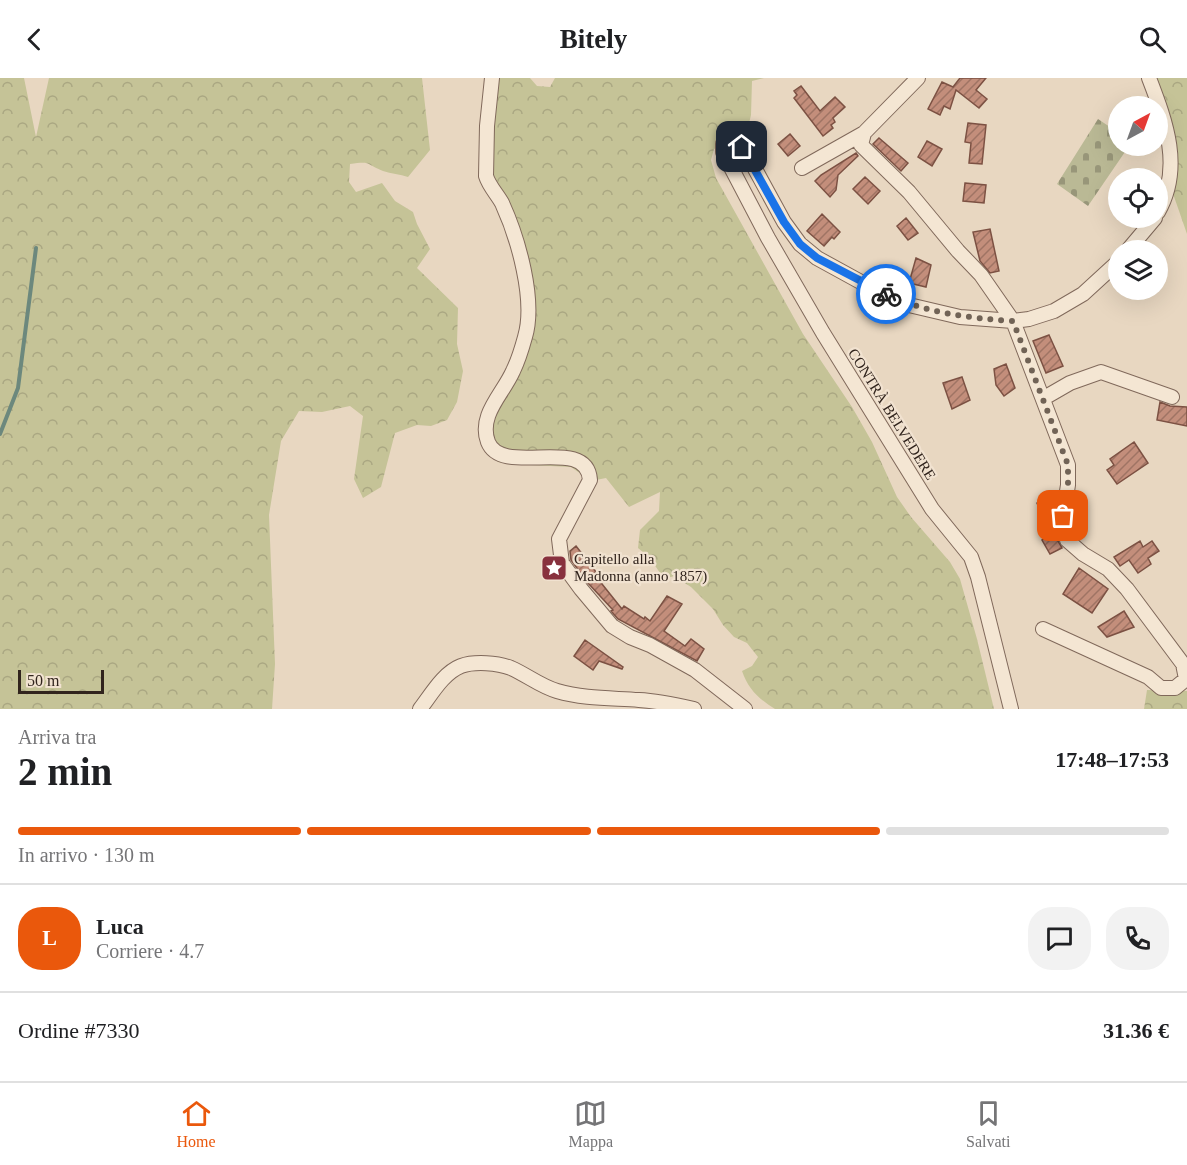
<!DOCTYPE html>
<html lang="it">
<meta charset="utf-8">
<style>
body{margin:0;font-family:"Times New Roman",serif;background:#f2f2f2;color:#202124;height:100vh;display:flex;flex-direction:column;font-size:22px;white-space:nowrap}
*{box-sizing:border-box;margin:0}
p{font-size:20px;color:#757577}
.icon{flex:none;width:33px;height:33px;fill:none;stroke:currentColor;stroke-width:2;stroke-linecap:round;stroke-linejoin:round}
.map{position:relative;height:631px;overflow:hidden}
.side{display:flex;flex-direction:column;background:#fff;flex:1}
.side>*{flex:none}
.needle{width:39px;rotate:41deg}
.controls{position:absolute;left:1108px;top:18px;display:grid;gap:12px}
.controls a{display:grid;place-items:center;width:60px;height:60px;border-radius:50%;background:#fff;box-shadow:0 6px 24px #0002;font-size:30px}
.scale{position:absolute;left:18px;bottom:15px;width:86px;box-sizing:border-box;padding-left:6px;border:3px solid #31241d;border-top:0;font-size:16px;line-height:21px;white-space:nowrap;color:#31241d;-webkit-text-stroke:4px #f1e2d0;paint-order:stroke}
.pin{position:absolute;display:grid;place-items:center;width:51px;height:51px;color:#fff;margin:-26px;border-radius:12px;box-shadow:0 3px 9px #0006}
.courier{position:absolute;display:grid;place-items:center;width:60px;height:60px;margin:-30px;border:4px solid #1a73e8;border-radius:50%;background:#fff;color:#222;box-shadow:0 2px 8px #0007}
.summary em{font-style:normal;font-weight:700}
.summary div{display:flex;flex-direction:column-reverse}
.summary{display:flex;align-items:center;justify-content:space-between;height:102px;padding:0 18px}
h1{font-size:39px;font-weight:700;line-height:45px}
.bar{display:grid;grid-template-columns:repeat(4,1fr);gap:9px 6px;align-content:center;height:72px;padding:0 18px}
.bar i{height:8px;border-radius:4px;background:#e0e0e0}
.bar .active{background:#ea580c}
.bar p{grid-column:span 4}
.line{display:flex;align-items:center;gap:15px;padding:0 18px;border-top:2px solid #e0e0e0}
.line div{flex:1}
.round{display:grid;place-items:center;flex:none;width:63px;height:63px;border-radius:24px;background:#f2f2f2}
header{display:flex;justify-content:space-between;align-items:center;height:78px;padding:0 18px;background:#fff;font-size:27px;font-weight:700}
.dock{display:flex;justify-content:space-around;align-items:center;height:84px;border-top:2px solid #e0e0e0;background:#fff;font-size:16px;color:#757577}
.dock a{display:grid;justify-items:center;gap:3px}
.dock .active{color:#ea580c}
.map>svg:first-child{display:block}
.forest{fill:url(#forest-crowns)}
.cemetery{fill:url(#cemetery-stones)}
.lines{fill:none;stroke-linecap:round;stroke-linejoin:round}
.stream{stroke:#6c887d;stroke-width:4}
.building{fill:url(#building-hatch);stroke:#7c5143;stroke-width:1.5}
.minor-casing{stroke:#80695b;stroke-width:16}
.minor{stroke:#f4e6d3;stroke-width:14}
.done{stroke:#716356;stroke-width:6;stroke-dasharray:0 10.8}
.route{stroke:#1a73e8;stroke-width:8}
.labels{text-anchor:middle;stroke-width:4.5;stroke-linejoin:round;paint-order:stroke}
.street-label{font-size:15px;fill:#31241d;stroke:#f1e2d0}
.poi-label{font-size:15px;fill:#31241d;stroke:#f1e2d0;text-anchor:start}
</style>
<header><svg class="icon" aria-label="back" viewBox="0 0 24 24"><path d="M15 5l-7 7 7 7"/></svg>Bitely<svg class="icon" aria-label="search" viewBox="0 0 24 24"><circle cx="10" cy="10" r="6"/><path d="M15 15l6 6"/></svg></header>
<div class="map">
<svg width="1187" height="631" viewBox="0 0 1187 631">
<defs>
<pattern id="forest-crowns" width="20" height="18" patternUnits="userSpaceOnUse" patternTransform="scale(1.5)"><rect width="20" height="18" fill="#c5c397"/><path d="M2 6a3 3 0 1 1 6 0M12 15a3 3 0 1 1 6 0" fill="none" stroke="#aaa782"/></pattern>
<pattern id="cemetery-stones" width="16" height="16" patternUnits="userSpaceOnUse" patternTransform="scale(1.5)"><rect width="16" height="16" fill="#bab995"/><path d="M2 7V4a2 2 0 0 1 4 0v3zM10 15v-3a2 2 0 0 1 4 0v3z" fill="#989679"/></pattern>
<pattern id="building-hatch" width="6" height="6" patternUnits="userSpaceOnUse" patternTransform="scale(1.5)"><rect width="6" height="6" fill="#c38e7b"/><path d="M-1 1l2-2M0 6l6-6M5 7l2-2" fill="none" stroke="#9f7464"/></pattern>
</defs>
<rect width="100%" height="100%" fill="#e8d7c1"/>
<path class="forest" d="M0 0H24L36 59 49 0H422L430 72 408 99C400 96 391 96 383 93 365 86 372 83 350 86L349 104 356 114 382 105 395 123 413 134 417 146 430 171 417 190 458 230 457 266 463 293 457 324 447 342 431 348 417 347 395 355 381 409 363 420 354 401 363 338 350 328 322 334 299 333 281 363 269 437 275 586 272 631H0Z
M493 0H530L537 8 550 9 555 0H764L752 3 751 37 744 67 726 65 714 71 711 82 716 100 803 256 852 329 872 364 897 419 911 439 950 484 960 501 977 561 994 631H775C759 621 748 611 742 593L752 588 758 579 747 565 734 559 723 547 713 531 691 509 674 498 668 500 660 495 650 480 638 470 640 452 659 433 660 414 629 429 606 400 591 403 571 389 510 386 498 384 489 376 487 370 489 346 513 308 522 285 529 206 491 93Z
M1150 0H1187V156L1170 107Z
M1147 612 1187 613V631H1144Z"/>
<path class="cemetery" d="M1098 41 1119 55V68H1129L1088 128 1057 106Z"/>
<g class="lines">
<path class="stream" d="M0 356 18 310 36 170"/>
</g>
<path class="building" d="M960 0H986L976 12 987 21 979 30 956 12 950 31 944 28 940 37 928 31 942 4 953 9Z
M801 8 820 33 835 19 845 29 833 40 835 44 831 47 833 50 823 58 794 20 797 17 794 13Z
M968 45 986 47 982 86 969 85 971 65 965 64Z
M790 56 800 68 788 78 778 66Z
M879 60 908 85 901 93 873 66Z
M927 63 942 71 932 88 918 79Z
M856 75 858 78 838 97 836 112 830 119 815 103 821 97Z
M865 99 880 113 868 126 853 111Z
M965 105 986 107 984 125 963 123Z
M822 136 840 154 834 161 832 159 824 168 807 153Z
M906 140 918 155 908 162 897 148Z
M990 151 999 193 990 195 980 183 973 154Z
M916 180 931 187 926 209 909 205Z
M1049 257 1063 288 1046 295 1033 263Z
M1006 286 1015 310 1004 318 996 307 994 291Z
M962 299 970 322 952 331 943 305Z
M1160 324 1170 328 1187 329V348L1157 342Z
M1134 364 1148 385 1117 406 1107 392 1114 387 1110 381Z
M1050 419 1055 429 1052 431 1058 463 1062 470 1050 476 1042 462 1045 460 1041 453 1044 452 1040 444 1043 443 1039 435 1041 434 1037 425Z
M1140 463 1143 469 1152 463 1159 473 1148 480 1151 486 1138 495 1129 482 1120 488 1114 479Z
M576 468 596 494 594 496 622 531 624 528 644 541 645 539 650 543 667 518 682 526 664 553 685 568 691 561 704 571 697 583 618 541 611 533 613 532 588 505 571 482 570 473Z
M1079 490 1108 511 1092 535 1063 516Z
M1124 533 1134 549 1107 559 1098 549Z
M585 562 623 589 622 591 599 583 593 592 574 578Z"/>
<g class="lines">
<defs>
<path id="minor" d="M492 0 487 48 486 98C489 108 497 116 502 125 518 160 536 222 525 259 522 270 518 283 513 293 503 316 478 337 488 364 502 400 587 356 590 402L559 461 562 485 581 511 612 548 630 559 650 567 695 592 745 631
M918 0 864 55 861 67 909 114 958 173 981 197 1013 243 1068 387V407L1063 438 1067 462 1083 476 1108 491 1127 511 1183 586 1186 601 1175 610H1161L1148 599 1043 551
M1149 0C1166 44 1183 90 1158 134
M802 90 864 55
M1128 172 1155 140
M1044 320 1070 305 1101 294 1172 319
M420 631C431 617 443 595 461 588 475 583 498 585 511 590 527 597 540 608 557 613 584 621 612 620 639 622 658 623 676 627 694 631
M1011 631 978 499 971 479 932 431 823 255 768 160 723 74V66L728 61 736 62 743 69 784 144 800 166 817 180 879 214 909 227 960 239 1013 243 1029 241 1054 233 1083 216 1119 183"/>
</defs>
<use href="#minor" class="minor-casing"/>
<use href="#minor" class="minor"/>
</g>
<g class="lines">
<path class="done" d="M886 216C927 235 968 240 1013 243L1068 387V407L1063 438"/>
<path class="route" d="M742 69 784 144 800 166 817 180 886 216"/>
</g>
<defs>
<symbol id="sight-square" viewBox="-11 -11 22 22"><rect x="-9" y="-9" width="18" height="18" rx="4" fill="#88313e" stroke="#f1e2d0"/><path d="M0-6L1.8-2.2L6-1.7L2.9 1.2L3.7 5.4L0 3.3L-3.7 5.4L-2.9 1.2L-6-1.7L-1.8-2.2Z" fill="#fff"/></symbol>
</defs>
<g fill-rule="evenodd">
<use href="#sight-square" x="539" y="475" width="30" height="30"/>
</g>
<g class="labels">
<g class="street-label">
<text transform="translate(892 336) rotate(58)" y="5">CONTRÀ BELVEDERE</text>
</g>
<g class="poi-label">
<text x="574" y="486">Capitello alla<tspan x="574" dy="17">Madonna (anno 1857)</tspan></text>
</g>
</g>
</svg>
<div class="controls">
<a><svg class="needle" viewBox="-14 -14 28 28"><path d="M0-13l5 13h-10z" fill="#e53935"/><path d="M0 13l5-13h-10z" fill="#757577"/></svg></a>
<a><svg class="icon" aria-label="locate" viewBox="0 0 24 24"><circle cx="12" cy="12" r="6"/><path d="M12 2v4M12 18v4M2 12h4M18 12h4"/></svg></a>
<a><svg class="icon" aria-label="layers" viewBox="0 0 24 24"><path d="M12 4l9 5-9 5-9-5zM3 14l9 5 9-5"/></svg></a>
</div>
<div class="scale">50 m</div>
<div class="pin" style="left:1063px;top:438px;background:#ea580c"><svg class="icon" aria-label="bag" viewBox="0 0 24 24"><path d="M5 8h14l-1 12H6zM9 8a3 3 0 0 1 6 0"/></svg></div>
<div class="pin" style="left:742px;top:69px;background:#1f2937"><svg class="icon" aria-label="home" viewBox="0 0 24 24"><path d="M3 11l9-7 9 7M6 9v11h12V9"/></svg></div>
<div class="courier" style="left:886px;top:216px"><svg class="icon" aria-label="bike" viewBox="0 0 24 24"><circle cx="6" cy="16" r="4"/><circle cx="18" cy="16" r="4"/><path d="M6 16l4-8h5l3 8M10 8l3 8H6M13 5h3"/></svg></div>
</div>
<section class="side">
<div class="summary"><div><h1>2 min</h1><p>Arriva tra</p></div><em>17:48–17:53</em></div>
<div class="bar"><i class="active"></i><i class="active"></i><i class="active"></i><i></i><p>In arrivo · 130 m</p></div>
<div class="line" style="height:108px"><b class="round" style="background:#ea580c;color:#fff">L</b><div><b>Luca</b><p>Corriere · 4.7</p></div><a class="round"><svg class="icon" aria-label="chat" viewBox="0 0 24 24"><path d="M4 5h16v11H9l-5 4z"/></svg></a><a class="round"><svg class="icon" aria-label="phone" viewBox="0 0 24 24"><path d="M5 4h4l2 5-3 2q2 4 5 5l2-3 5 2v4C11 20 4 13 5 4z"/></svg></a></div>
<div class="line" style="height:78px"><div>Ordine #7330</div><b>31.36 €</b></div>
</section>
<nav class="dock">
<a class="active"><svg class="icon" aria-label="home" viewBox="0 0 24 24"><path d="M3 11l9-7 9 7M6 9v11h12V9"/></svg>Home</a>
<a><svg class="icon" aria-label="map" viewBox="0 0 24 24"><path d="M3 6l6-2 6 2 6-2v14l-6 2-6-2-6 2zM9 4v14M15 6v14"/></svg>Mappa</a>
<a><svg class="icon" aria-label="saved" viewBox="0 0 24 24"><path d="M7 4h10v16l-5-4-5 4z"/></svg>Salvati</a>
</nav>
